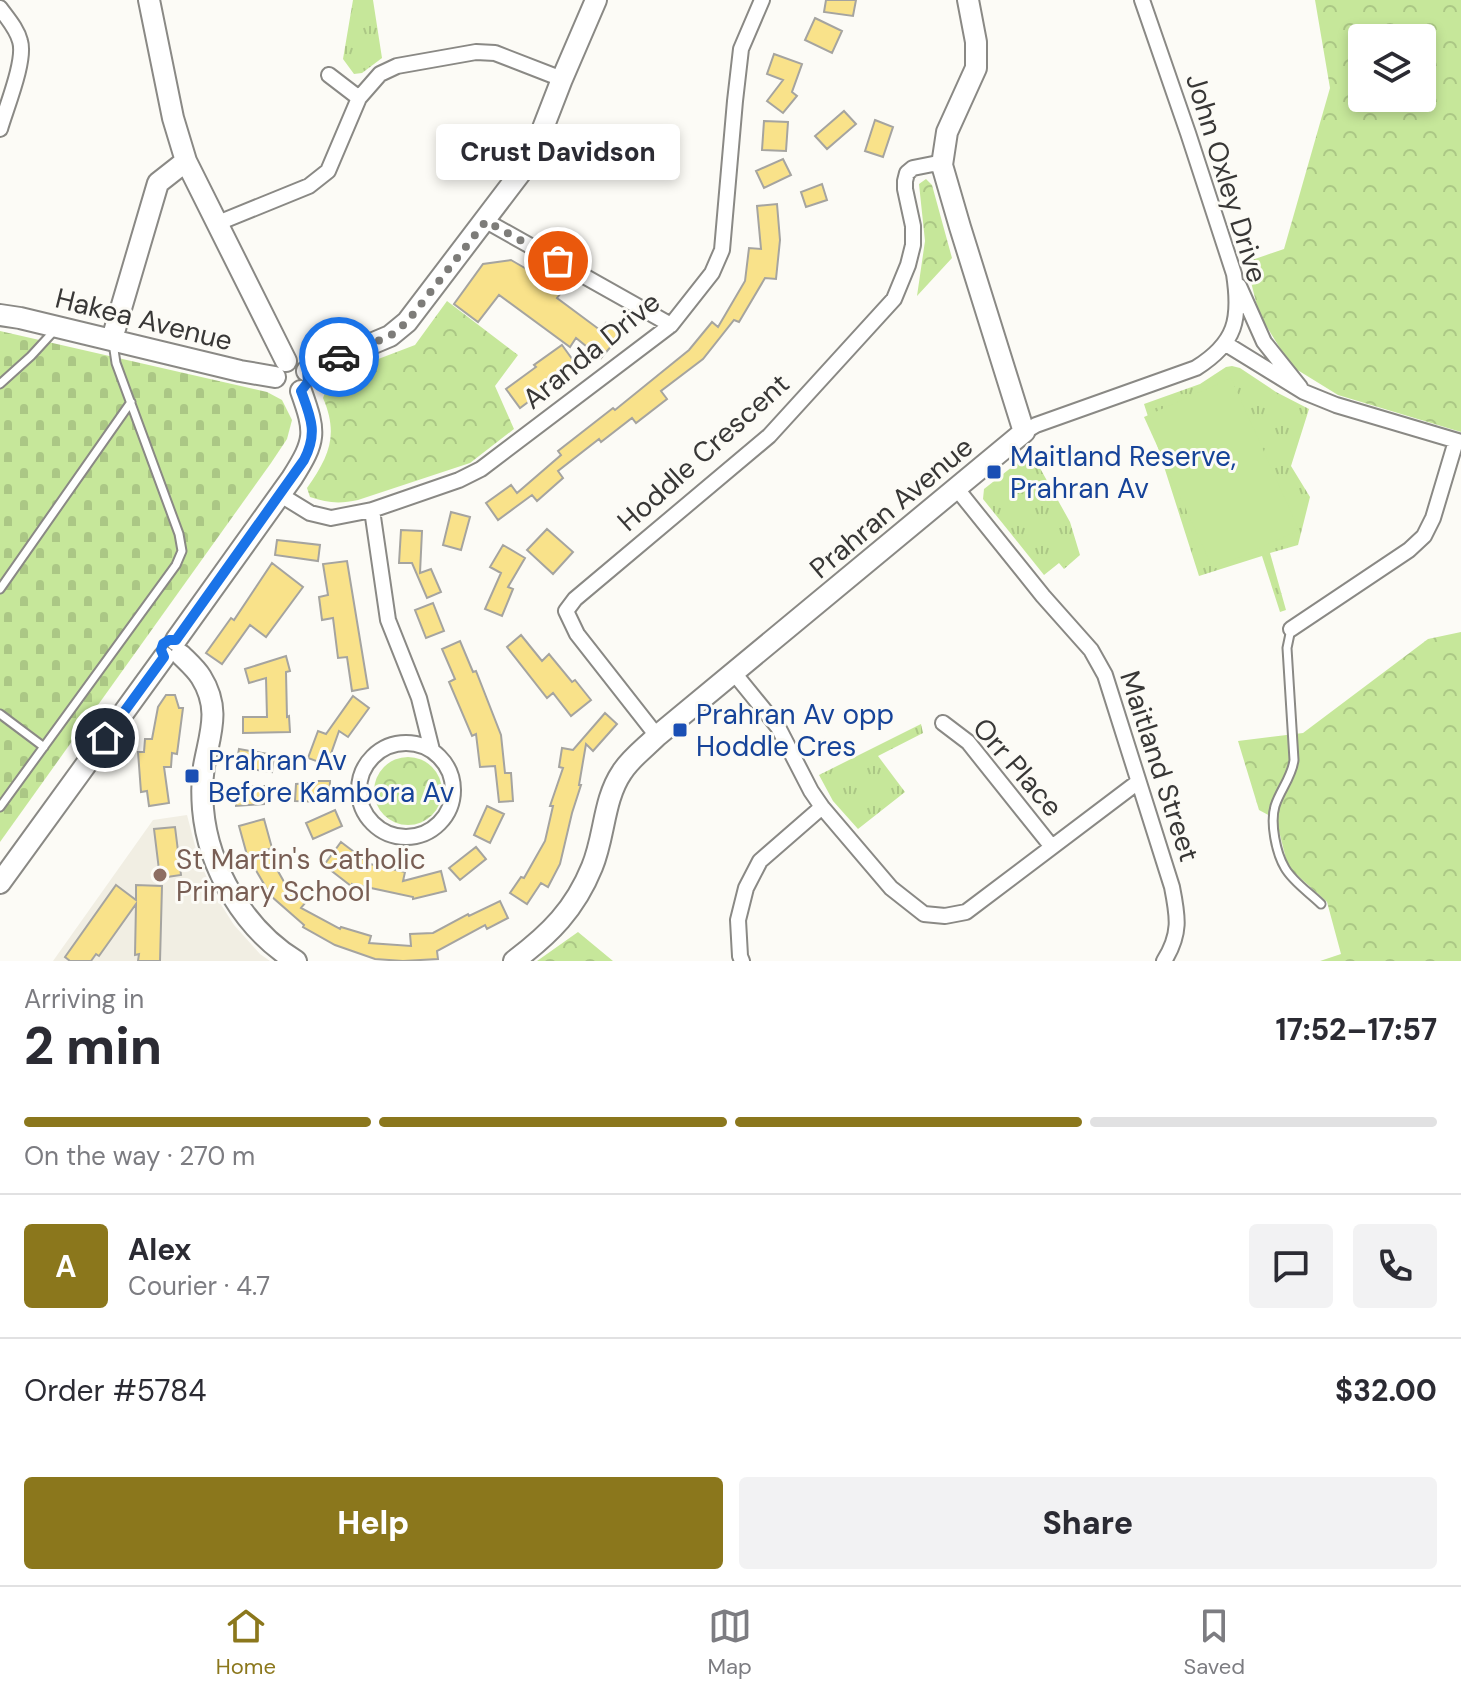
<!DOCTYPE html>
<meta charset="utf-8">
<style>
body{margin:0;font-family:"DM Sans",sans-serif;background:#f2f2f3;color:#2b2b33;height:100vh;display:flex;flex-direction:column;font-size:30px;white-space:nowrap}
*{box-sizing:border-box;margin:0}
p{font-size:26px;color:#7c7c81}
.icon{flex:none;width:44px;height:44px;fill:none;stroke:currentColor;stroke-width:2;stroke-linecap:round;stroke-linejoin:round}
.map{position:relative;height:961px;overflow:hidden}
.drawer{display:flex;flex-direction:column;background:#fff;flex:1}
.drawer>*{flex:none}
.controls{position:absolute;left:1348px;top:24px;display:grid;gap:16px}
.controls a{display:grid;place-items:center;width:88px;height:88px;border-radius:8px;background:#fff;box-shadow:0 4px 12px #0003;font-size:40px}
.pin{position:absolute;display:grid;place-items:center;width:68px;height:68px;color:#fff;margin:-34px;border:4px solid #fff;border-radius:50%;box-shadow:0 2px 8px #0007}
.courier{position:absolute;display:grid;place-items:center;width:80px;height:80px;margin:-40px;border:6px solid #1a73e8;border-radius:50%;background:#fff;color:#222;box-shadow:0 2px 10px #0007}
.bubble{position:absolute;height:56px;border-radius:8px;background:#fff;box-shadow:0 4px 12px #0003;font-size:26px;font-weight:800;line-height:56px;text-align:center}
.summary em{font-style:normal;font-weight:800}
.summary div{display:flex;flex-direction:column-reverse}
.summary{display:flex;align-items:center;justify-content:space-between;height:136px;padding:0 24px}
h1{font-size:52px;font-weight:800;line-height:60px}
.bar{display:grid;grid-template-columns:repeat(4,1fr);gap:12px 8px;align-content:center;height:96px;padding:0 24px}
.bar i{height:10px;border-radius:6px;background:#e1e1e2}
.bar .active{background:#8b771c}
.bar p{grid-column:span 4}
.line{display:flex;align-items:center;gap:20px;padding:0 24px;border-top:2px solid #e1e1e2}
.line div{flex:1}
.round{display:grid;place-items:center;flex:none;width:84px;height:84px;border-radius:8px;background:#f2f2f3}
.button{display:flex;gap:16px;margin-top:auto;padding:16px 24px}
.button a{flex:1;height:92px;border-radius:8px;background:#8b771c;color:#fff;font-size:32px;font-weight:800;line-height:92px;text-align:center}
.button a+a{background:#f2f2f3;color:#2b2b33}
.dock{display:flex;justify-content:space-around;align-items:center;height:112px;border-top:2px solid #e1e1e2;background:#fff;font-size:22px;color:#7c7c81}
.dock a{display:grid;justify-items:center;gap:4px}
.dock .active{color:#8b771c}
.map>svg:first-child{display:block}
.built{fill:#f1eee3}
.forest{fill:url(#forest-crowns);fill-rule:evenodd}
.cemetery{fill:url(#cemetery-stones)}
.park{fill:url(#park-tufts)}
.garden{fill:#c6e79a}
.building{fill:#f9e28a;stroke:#a5a4a0;stroke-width:2}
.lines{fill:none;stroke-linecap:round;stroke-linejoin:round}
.lane-casing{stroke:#8a8985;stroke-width:11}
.street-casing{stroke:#8a8985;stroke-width:18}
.secondary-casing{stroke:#8a8985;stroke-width:24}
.lane{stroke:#fff;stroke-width:7}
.street{stroke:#fff;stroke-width:14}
.secondary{stroke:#fff;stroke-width:20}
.done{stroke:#7d7c79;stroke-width:8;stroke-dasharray:0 14.4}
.route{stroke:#1a73e8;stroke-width:10}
.transit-dot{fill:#1a4fb4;stroke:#fcfbf6;stroke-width:3}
.education-dot{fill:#8d6e63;stroke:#fcfbf6;stroke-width:3}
.labels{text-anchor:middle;stroke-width:6;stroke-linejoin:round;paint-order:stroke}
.street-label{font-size:28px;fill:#383736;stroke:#fcfbf6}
.transit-label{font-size:28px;fill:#164399;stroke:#fcfbf6;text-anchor:start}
.education-label{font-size:28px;fill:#785e54;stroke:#fcfbf6;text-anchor:start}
</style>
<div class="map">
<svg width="1461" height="961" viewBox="0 0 1461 961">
<defs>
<pattern id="forest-crowns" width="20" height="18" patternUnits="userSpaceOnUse" patternTransform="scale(2)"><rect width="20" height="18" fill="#c6e79a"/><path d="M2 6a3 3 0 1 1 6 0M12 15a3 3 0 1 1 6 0" fill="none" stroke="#abc785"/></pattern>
<pattern id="cemetery-stones" width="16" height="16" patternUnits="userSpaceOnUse" patternTransform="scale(2)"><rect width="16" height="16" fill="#c6e79a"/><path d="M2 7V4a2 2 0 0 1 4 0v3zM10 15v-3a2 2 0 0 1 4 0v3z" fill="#abc785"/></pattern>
<pattern id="park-tufts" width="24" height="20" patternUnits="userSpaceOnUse" patternTransform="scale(2)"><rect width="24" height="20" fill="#c6e79a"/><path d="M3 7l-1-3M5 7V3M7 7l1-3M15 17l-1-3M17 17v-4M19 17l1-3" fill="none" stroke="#abc785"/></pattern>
</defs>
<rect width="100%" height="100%" fill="#fcfbf6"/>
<path class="built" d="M187 815 198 857 213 892 234 925 260 954 270 961H53L153 820Z"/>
<path class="forest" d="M1315 0H1461V432L1338 395 1291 366 1259 314 1246 262 1284 249 1330 88ZM1362 38H1422V98H1362Z
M926 179 932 185 952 258 917 296 925 241 919 184Z
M447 301 518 355 495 386 514 429 470 463 358 500C340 504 327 503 310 497L307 488C329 457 339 435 323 398L331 377 415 345Z
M1461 632V961H1320L1341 954 1327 902 1288 867 1276 819 1259 810 1238 741 1303 733 1428 639Z
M374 791a34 34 0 1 1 68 0a34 34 0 1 1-68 0Z
M578 932 613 961H537Z"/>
<path class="cemetery" d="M0 331 267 392 282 400 292 420 287 439 271 463 0 842Z"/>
<path class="park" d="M353 0H373L382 58 362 73 354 74 343 59Z
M1232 366 1240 368 1276 392 1309 409 1291 466 1310 497 1298 545 1270 553 1286 610 1280 612 1262 556 1199 576 1144 404 1200 384 1226 367Z
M1031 452 1070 522 1080 555 1064 569 1059 563 1044 575 983 499 984 489Z
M921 724 923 733 878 756 905 792 858 829 833 801 819 775Z"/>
<path class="garden" d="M1231 378 1299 530 1213 569 1144 417Z"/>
<path class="building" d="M826 0H856L853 16 824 12Z
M815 18 842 31 832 53 805 40Z
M774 54 802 64 792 92 797 96 783 113 767 101 783 80 767 74Z
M844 111 856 124 827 149 815 136Z
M875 120 893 127 883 157 865 151Z
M764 121 788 122 786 151 762 150Z
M783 159 791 175 764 188 756 171Z
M822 184 827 200 806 207 801 192Z
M777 204 780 240 776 279 765 278 739 322 734 320 703 359 661 391 667 399 636 423 632 418 601 442 599 439 558 471 563 478 537 501 532 495 498 520 486 503 511 485 517 493 561 455 558 451 613 408 615 410 689 350 712 322 718 327 745 281 749 248 761 249 757 206Z
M511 260 542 278 561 293 557 298 600 330 606 323 621 335 601 358 576 338 570 347 499 295 478 322 454 304 483 264Z
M562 345 575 363 540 388 543 391 520 408 506 389 536 367 534 365Z
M451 512 470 517 461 550 443 545Z
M547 529 573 552 553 574 527 550Z
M401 530 422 531 420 573 431 569 441 592 427 598 412 563H399Z
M277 540 320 545 318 561 275 555Z
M503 545 525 558 508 587 513 589 502 616 485 609 501 573 490 567Z
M347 561 368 688 352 691 347 657 338 658 333 618 322 620 319 597 328 595 323 564Z
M272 563 303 587 266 637 250 625 222 664 206 653 231 618 234 620Z
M433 603 444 631 426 638 415 610Z
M521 635 542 661 549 654 572 682 575 680 591 700 571 716 553 693 547 698 507 647Z
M460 641 473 672 476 671 501 735 505 773H511L513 801 499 802 495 766 480 767 476 734 472 736 449 682 455 679 442 649Z
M286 656 290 671 286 672 287 717 289 716 290 732 243 733V717H267L266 678 249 683 245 669Z
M166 695H175L179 708H183L177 754 172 753 171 767H164L169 803 149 806 147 791 141 792 138 752H144L145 739H152L158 707Z
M353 696 369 708 348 737 339 731 327 765 308 758 318 731 326 734Z
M605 713 617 724 593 751 586 744 579 785H581L572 813 560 864 548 887 541 883 527 904 510 893 521 877 524 878 545 841 553 806H550L563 768 559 767 562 748 573 750Z
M239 749 274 755 272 772 236 767Z
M311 781H330L329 802 295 801 296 784 311 783Z
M264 786V804L236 806 235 787Z
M487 806 504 814 490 843 474 835Z
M335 810 342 826 313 839 306 823Z
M264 819 272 848 266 850 287 887 305 903 301 908 340 929 341 927 371 936 369 943 411 946 410 934 433 933 468 914 469 916 500 901 508 918 487 929 485 925 437 951 438 959 403 961 375 959 335 945 303 927 304 925 271 896 247 855 239 826Z
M175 827 181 875 160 878 154 829Z
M341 842 370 864 405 872 403 881 441 871 446 891 413 899V897L352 884 351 886 324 865Z
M476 847 486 859 460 880 449 868Z
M116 885 136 900V885L162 886 160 961H138L139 954 135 955 136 904 99 956 96 954 91 961H70L65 957Z"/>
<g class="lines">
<defs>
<path id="lane" d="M0 384 31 356 54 331
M0 589 131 402
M1291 629 1287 648 1294 760C1292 777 1280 790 1275 806 1270 823 1276 853 1285 868 1293 882 1310 893 1321 904
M0 714 44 747
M0 807 176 565 182 551 179 534 116 363 113 343"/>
<path id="street" d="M0 8C8 19 17 29 20 41 26 60 6 108 0 129
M329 75 359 98
M486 221 671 325
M218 223 309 186 328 171 359 98 380 74 397 66 476 52 495 53 562 79
M1239 286 1264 342 1300 387
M1226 344 1304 392 1336 405 1461 442
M1024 432 1036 425 1196 368C1236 343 1241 319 1234 274L1188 133 1142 0
M957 489 1043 596 1091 650 1105 675 1172 887C1178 917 1181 934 1164 961
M279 494 310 513 331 518 372 510 459 480 481 469 671 325 712 273 722 250 735 101 741 49 762 0
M372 510 388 620 419 698 432 750
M1291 629 1409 550 1424 536 1433 518 1456 441
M734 673 778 727 811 791 822 807 891 888 924 914 945 916 966 912 1138 782
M943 723 968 742 1052 847
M657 736 577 634 566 611 575 599 769 436 894 299 908 265 913 245V226L905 189V181L907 173 913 168 933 164 942 165
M359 790a47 47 0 1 1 94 0a47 47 0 1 1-94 0Z
M742 961 740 956 738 920 746 888 760 861 822 807"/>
<path id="secondary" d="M149 0 173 118 186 161 286 361
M0 315 20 318 240 371 275 377
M112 339 158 183 186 161
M307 371 390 336 407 322 531 159 562 79 596 0
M176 640 292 478C316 440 316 433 301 391
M181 655C188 662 196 669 201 677 221 709 210 733 204 766 202 779 202 796 203 809 208 868 245 930 296 961
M0 883 164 657
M514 961C550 934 575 909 592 867 605 836 603 800 622 772 631 758 645 748 657 736L1024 432 960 227 942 165 947 132 976 68V42L968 0"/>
</defs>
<use href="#lane" class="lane-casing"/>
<use href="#street" class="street-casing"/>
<use href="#secondary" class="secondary-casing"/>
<use href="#lane" class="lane"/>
<use href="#street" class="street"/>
<use href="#secondary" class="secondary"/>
</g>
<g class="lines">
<path class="done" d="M339 357 390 336 407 322 486 221 558 261"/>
<path class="route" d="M105 738 164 657 161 650 163 644 169 640H176L304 460C318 433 311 418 301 391L308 382 307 371 339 357"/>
</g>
<g class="transit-dot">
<rect x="986" y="464" width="16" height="16" rx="4"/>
<rect x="672" y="722" width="16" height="16" rx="4"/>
<rect x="184" y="768" width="16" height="16" rx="4"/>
</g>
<circle class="education-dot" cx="160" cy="875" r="8"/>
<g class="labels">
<g class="street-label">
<text transform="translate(1227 178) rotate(73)" y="10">John Oxley Drive</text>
<text transform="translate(144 319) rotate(14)" y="10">Hakea Avenue</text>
<text transform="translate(591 350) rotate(-39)" y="10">Aranda Drive</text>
<text transform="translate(703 452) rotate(-42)" y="10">Hoddle Crescent</text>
<text transform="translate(891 507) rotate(-40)" y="10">Prahran Avenue</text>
<text transform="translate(1160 766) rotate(72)" y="10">Maitland Street</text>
<text transform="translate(1018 767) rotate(49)" y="10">Orr Place</text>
</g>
<g class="transit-label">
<text x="1010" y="466">Maitland Reserve,<tspan x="1010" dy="32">Prahran Av</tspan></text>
<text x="696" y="724">Prahran Av opp<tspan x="696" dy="32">Hoddle Cres</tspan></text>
<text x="208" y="770">Prahran Av<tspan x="208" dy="32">Before Kambora Av</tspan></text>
</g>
<g class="education-label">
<text x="176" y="869">St Martin's Catholic<tspan x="176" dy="32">Primary School</tspan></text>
</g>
</g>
</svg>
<div class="controls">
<a><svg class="icon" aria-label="layers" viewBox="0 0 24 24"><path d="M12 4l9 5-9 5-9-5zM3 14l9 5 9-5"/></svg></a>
</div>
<div class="pin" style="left:558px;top:261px;background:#ea580c"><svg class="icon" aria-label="bag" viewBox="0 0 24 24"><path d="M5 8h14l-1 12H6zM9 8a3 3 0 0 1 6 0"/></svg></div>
<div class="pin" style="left:105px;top:738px;background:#1f2937"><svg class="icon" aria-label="home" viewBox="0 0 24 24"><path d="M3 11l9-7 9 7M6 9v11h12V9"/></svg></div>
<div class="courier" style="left:339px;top:357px"><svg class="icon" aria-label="car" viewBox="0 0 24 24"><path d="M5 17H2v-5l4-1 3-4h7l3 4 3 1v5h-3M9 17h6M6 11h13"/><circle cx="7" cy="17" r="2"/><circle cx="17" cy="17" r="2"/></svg></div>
<div class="bubble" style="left:436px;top:124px;width:244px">Crust Davidson</div>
</div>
<section class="drawer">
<div class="summary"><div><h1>2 min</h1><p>Arriving in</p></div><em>17:52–17:57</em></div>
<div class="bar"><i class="active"></i><i class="active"></i><i class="active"></i><i></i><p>On the way · 270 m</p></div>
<div class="line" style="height:144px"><b class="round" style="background:#8b771c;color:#fff">A</b><div><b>Alex</b><p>Courier · 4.7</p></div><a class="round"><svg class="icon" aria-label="chat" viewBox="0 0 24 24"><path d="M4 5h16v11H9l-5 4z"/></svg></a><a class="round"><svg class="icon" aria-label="phone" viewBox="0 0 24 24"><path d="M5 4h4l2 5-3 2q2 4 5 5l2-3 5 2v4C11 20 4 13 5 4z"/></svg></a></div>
<div class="line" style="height:104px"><div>Order #5784</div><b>$32.00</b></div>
<div class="button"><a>Help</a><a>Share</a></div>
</section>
<nav class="dock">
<a class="active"><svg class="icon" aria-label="home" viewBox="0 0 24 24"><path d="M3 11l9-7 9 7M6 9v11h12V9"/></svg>Home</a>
<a><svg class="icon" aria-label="map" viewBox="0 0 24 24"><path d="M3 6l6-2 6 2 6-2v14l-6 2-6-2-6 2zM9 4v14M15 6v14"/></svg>Map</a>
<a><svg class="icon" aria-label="saved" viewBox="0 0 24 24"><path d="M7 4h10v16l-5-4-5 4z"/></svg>Saved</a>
</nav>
